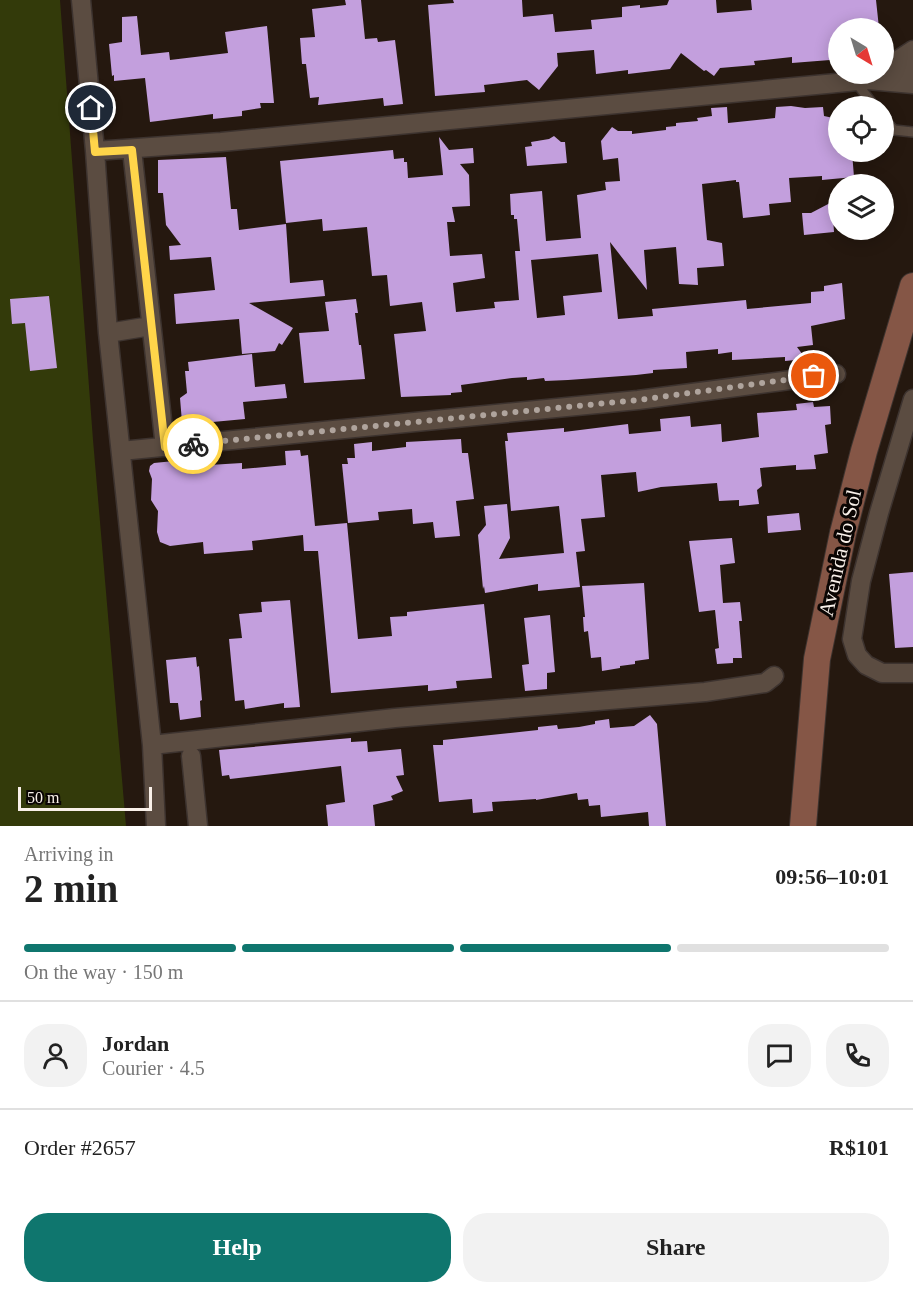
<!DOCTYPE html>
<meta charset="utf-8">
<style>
body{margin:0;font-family:Georgia,serif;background:#f2f2f2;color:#222;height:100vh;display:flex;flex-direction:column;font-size:22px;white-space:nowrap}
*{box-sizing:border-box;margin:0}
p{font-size:20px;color:#767676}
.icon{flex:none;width:33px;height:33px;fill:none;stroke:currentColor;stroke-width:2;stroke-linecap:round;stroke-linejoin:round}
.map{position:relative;height:826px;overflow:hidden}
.drawer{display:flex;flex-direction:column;background:#fff;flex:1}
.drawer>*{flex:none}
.needle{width:39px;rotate:142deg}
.buttons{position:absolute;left:828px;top:18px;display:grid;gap:12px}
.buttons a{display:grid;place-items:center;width:66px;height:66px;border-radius:50%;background:#fff;box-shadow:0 3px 15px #0003;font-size:30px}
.scale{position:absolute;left:18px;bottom:15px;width:134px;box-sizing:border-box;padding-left:6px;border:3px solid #f9f0e9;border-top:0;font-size:16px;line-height:21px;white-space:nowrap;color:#f9f0e9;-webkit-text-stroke:4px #0a0503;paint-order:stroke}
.pin{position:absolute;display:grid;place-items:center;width:51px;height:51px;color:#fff;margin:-26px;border:3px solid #fff;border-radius:50%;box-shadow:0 2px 6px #0007}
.courier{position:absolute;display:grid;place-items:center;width:60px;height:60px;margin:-30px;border:4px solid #ffd54a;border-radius:50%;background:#fff;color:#222;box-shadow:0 2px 8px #0007}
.summary em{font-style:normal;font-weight:700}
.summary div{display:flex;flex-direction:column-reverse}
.summary{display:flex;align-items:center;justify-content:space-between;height:102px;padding:0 24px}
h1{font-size:39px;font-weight:700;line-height:45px}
.bar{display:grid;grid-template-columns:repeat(4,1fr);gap:9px 6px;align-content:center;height:72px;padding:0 24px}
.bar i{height:8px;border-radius:4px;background:#e0e0e0}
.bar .on{background:#0f766e}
.bar p{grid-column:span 4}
.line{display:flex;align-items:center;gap:15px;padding:0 24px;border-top:2px solid #e0e0e0}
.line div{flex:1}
.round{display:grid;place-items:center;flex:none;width:63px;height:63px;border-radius:24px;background:#f2f2f2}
.button{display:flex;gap:12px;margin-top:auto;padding:12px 24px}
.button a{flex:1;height:69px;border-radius:24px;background:#0f766e;color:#fff;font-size:24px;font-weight:700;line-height:69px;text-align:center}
.button a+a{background:#f2f2f2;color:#222}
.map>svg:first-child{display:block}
.green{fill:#333a0a}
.building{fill:#c39fdd;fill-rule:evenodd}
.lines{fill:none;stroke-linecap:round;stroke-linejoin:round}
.lane-casing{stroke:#3d332f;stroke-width:12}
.street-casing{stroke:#3d332f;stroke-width:21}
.secondary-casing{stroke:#3d332f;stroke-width:28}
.lane{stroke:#5b4c41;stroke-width:9}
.street{stroke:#5b4c41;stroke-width:18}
.secondary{stroke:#855646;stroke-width:26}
.done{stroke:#afa49d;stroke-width:6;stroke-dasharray:0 10.8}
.route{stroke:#ffd54a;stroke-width:8}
.labels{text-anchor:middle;stroke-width:6;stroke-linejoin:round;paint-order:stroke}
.street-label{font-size:21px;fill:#f9f0e9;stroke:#0a0503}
</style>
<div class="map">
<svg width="913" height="826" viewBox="0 0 913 826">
<rect width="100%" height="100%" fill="#25180f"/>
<path class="green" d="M0 0H60L93 440 126 826H0Z"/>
<path class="building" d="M345 0H361L365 39 377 38 378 42 395 40 403 104 384 106 383 98 318 105 319 97 310 98 306 64H302L300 38 315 37 312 9 346 5Z
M453 0H522L523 17 553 14 555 32 592 29 591 20 622 17V7L640 5V8L667 5 669 0H716L717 13 752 10 751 0H876L879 28H838V54L830 55V60L792 63V57L754 61 755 65 720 68 714 76 706 70 704 71 681 53 670 69 628 74V70L596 74 594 50 557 53 558 66 539 90 527 80 484 85 485 92 435 96 428 5 454 3Z
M137 16 141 55 169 52 170 60 228 53 225 32 267 26 274 103H260L261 108 242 111V116L213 119V114L150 122 145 78 114 81V75L112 76 109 44 122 42V17Z
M791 106 805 108 823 107 824 116 838 119V152H852L854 177 822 180V176L789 178 791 202 769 204 770 215 743 218 739 182H736V180L702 184 707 240 722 243 724 266 697 268 698 285 679 284 676 247 644 250 647 290 610 242 618 319 653 316 652 309 746 300 747 309 811 303V292L824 291V286L842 283 845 319 811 326 813 345 797 347 806 359 785 361V357L732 360V352L718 354V349L686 352 687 368 653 370V373L636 375 568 380 545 381 544 378 527 380V377L512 378 461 385 462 392 451 393V395L401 397 394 334 426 331 422 302 390 306 387 275 372 276 367 227 323 231 322 219 286 223 280 161 393 150 394 159 404 158V162H407L408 178 443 175 439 137 449 150 473 148 474 163 460 164 469 175 470 206 452 207 455 222H447L450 256 482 254 485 278 453 283 456 312 495 308 494 302 519 300 515 251H520L517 219H514V215H511L510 194 542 191 546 241 581 238 577 195 606 190 605 182 620 181 618 158 603 160 601 141 612 127 618 131H632V134L666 130V127L676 126V123L698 121 697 118 712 116 711 108 727 107 728 123 775 118 776 107ZM598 254 602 292 563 296 565 315 537 318 531 260Z
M554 136 561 142H565L567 163 527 166 525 147 532 146 531 142 549 139Z
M226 157 231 209H237L239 230 286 224 290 283 323 280 325 296 249 303 293 328 282 345 279 343 275 351 242 354 239 319 176 324 174 294 215 290 211 257 170 260 169 246 181 245 166 225 163 193H158V160Z
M832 202 834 232 804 235 802 213H811Z
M49 296 57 368 30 371 25 323 12 324 10 299Z
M356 299 358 313H355L359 345H361L365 379 304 383 299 333 329 331 325 302Z
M252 354 255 387 285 384 287 398 243 402 245 419 202 423V421L182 422 180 398 187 393 185 371H189L188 362Z
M813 402 814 407 830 406 831 424 825 425 828 453 814 455 816 469 796 470V465L760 468 762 486 757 490 759 504 739 506V500L719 501 717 483 661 487 638 492 636 472 601 475 605 517 581 519 585 551 576 552 580 587 538 591V584L485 593 484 586 483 589 478 535 486 525 484 506 507 504 510 538 499 559 564 553 559 506 511 511 505 441H508L507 433 564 428V432L628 424 629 434 661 431 660 419 690 416 691 427 721 424 722 442 759 437 757 413 797 410 796 404Z
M461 439 462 453H468L474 499 456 501 460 536 435 538 433 522 413 524 412 509 378 512 379 520 348 523 342 464H348L347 458H355L354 444 372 442V451L406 447V442Z
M300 450 301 456 308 455 315 526 347 523 358 639 392 636 390 617 407 616V612L484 604 492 678 456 681 457 688 428 691V685L331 693 318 551H304L303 535 252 541 253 550 204 554 203 542 170 546 160 542 157 532 158 511 151 500 152 479 149 471 150 466 154 463 174 461 176 467 242 463V469L286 465 285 451Z
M799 513 801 530 768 533 767 516Z
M732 538 735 563 720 565 723 603 740 602 742 621H739L742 658H733V663L717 664 715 649 719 648 715 610 699 612 689 541Z
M913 572V647L895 648 889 574Z
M644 583 649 659 635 661V664L620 666V668L602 671 601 657 591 658 588 631 584 632 583 617H585L582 586Z
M290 600 300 707 284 708V703L245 709 244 700 235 701 229 639 242 638 239 614 262 612 261 602Z
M550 615 555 672 547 673V689L525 691 522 665 529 664 524 618Z
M196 657 197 667 199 666 202 700 200 701 201 717 180 720 178 703H170L166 660Z
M650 715 657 724 666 826H649L648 812 601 817 600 805 589 806 588 799 578 800 577 793 536 800V799L492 802 493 811 473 813 472 799 439 802 433 745H443V740L538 730V727L557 725 558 729 579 727 595 724V721L609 719 610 728 634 726Z
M351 738V742L367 741 368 752 401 749 404 775 396 776 403 791 391 796 393 800 373 805 375 826H328L326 805 345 802 341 766 230 779 229 775 222 776 219 750Z"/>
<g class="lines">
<defs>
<path id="lane" d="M856 82 874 106
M884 120 894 130 913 132"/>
<path id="street" d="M81 0 95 151 108 333 152 745 156 826
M884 69 913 50
M883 76 913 69
M132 150 165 447
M95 151 221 142 868 80 913 84
M108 333 151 326
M913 399 879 513 861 581 852 639 857 655 866 665 882 673H913
M121 451 638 400 836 374
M152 745 395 718 705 692 765 683 774 676
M191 756 198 826"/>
<path id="secondary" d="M803 826 817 659 843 533 864 451 913 286"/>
</defs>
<use href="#lane" class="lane-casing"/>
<use href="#street" class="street-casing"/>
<use href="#secondary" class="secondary-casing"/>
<use href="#lane" class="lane"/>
<use href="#street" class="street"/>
<use href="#secondary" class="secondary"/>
</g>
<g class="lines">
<path class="done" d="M193 444 638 400 814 376"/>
<path class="route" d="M91 108 95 152 132 150 165 447 193 444"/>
</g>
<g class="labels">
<g class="street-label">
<text transform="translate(840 553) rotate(-77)" y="7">Avenida do Sol</text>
</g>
</g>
</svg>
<div class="buttons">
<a><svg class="needle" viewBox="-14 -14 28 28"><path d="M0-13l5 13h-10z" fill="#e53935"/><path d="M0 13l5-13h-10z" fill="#767676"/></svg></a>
<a><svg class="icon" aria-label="locate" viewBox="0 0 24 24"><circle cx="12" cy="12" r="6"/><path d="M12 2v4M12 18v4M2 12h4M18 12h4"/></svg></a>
<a><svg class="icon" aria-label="layers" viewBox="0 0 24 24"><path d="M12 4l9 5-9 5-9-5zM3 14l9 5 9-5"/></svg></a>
</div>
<div class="scale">50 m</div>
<div class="pin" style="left:814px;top:376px;background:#ea580c"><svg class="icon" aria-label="bag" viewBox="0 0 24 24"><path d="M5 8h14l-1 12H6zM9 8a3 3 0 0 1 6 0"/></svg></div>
<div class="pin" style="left:91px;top:108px;background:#1f2937"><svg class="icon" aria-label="home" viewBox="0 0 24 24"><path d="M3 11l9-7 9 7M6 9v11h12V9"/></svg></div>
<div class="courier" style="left:193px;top:444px"><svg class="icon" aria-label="bike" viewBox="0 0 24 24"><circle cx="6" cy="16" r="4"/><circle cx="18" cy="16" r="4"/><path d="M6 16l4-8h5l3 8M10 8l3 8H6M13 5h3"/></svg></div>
</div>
<section class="drawer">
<div class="summary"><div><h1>2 min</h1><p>Arriving in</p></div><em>09:56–10:01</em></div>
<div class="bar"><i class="on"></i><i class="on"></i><i class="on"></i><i></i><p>On the way · 150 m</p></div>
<div class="line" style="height:108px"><a class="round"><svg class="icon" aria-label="person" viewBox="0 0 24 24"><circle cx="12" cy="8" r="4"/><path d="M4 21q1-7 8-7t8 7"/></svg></a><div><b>Jordan</b><p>Courier · 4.5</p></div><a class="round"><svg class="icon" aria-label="chat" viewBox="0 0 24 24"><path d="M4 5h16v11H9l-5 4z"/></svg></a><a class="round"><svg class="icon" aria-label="phone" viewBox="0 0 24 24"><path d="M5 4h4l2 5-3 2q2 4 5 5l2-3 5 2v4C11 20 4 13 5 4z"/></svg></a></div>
<div class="line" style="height:78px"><div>Order #2657</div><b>R$101</b></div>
<div class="button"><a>Help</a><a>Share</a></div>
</section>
